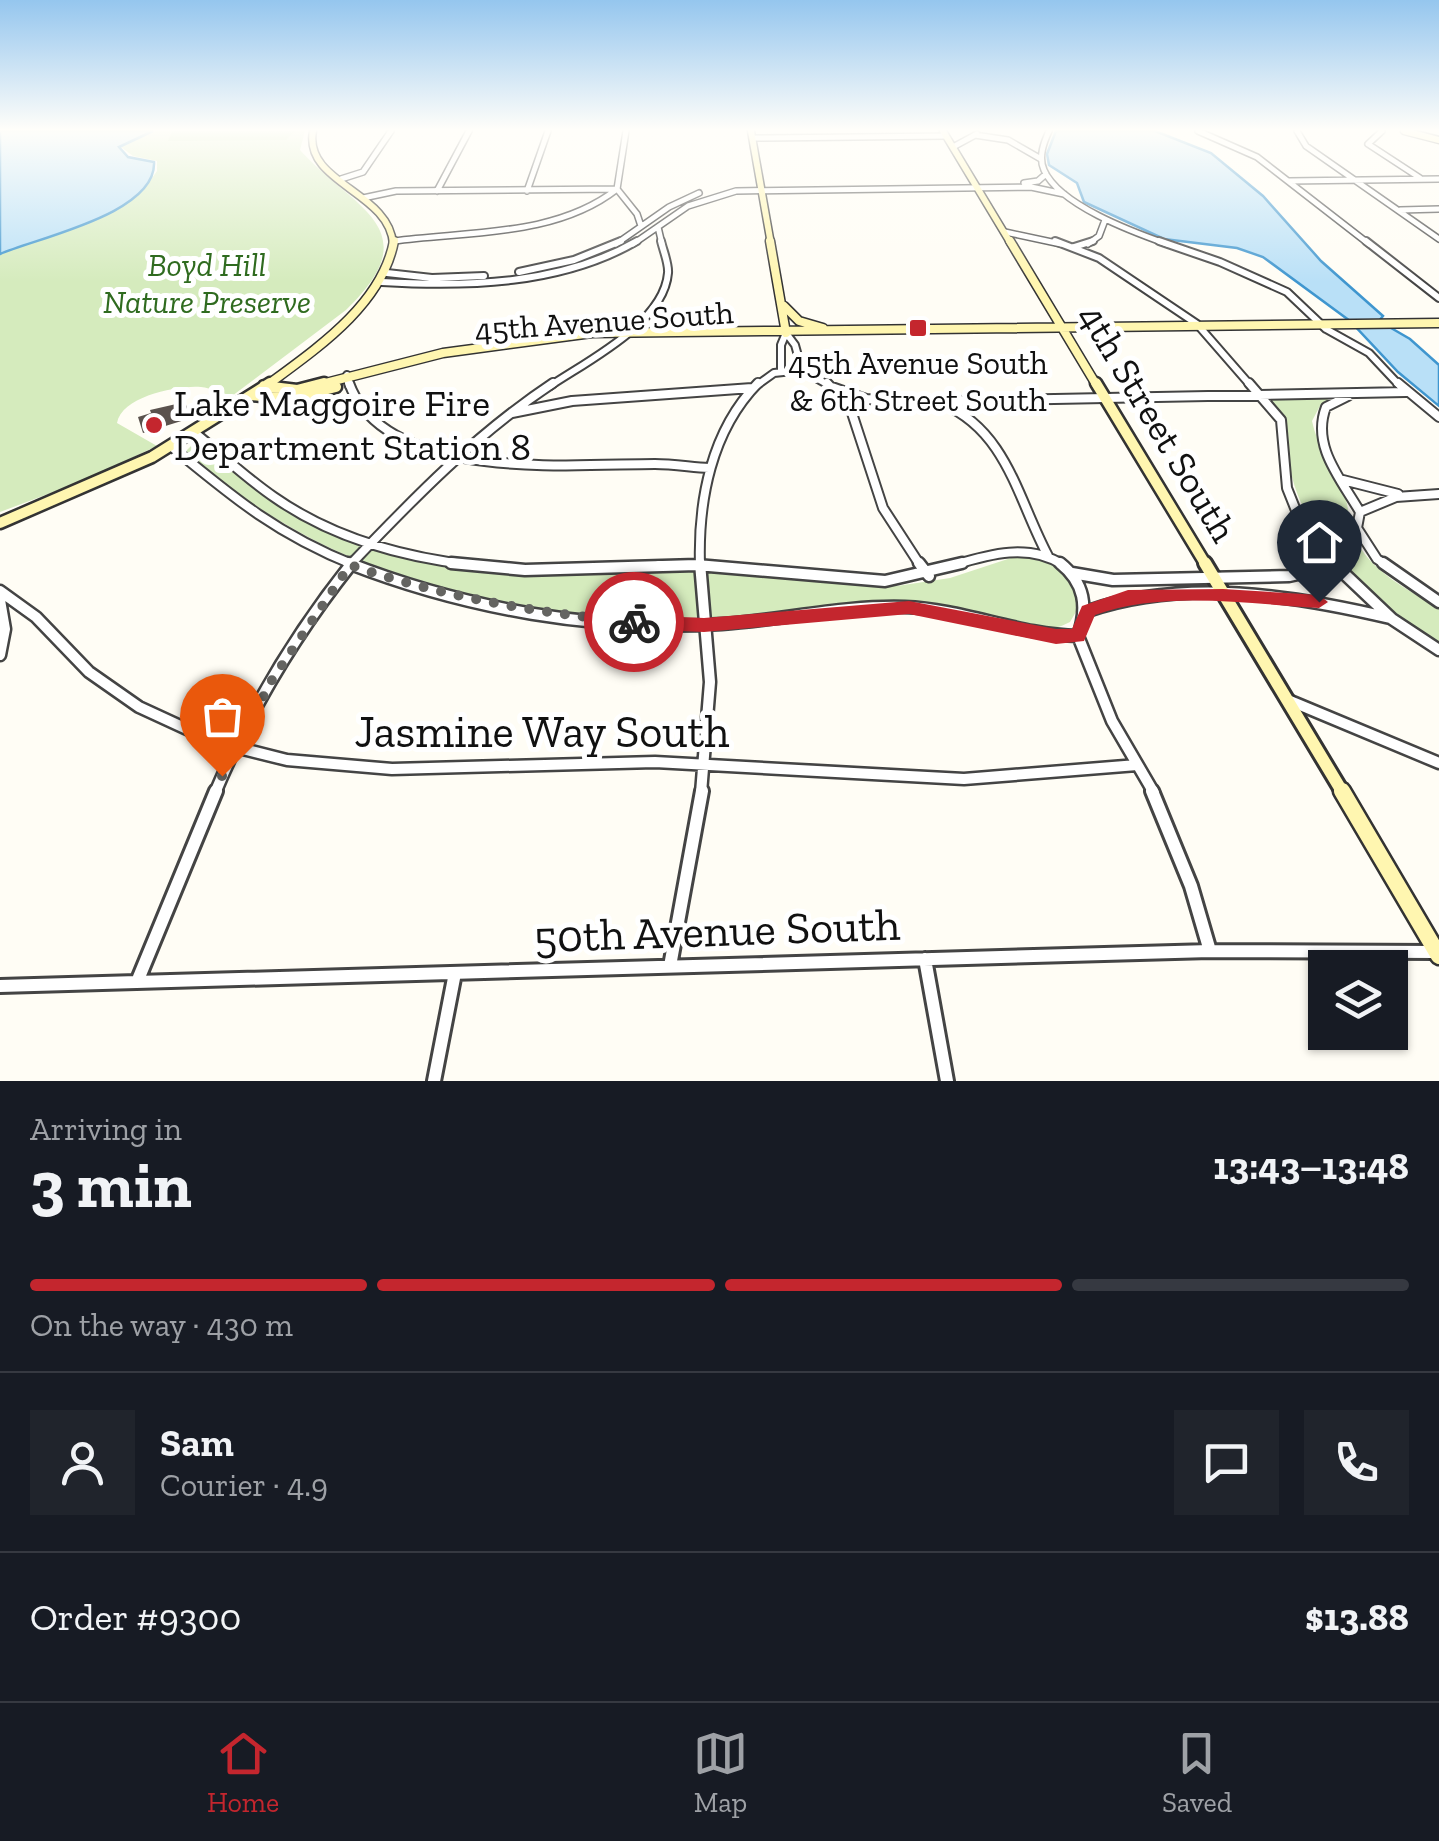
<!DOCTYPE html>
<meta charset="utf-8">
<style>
body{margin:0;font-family:"Zilla Slab",serif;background:#20242c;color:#f1f3f6;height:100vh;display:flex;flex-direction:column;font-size:38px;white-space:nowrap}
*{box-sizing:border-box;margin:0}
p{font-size:32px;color:#9ea1a6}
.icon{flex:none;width:55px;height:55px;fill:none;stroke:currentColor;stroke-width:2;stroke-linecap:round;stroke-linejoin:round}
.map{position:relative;height:1081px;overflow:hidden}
.sheet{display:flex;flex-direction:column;background:#171b24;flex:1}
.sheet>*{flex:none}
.fabs{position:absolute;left:1308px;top:950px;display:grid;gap:20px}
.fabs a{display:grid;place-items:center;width:100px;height:100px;border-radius:0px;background:#171b24;box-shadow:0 2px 8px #0004;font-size:50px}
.pin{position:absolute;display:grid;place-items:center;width:85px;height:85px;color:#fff;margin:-102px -42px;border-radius:50% 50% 50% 0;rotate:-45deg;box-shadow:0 0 10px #0007}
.pin .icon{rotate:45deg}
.courier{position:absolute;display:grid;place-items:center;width:100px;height:100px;margin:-50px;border:8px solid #c4262e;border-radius:50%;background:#fff;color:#222;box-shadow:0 2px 12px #0007}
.headline em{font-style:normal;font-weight:800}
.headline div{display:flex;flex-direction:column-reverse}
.headline{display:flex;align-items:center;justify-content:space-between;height:170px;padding:0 30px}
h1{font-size:65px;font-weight:800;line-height:75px}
.bar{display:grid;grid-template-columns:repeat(4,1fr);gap:15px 10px;align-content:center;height:120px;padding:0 30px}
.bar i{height:12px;border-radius:8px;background:#363941}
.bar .selected{background:#c4262e}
.bar p{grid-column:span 4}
.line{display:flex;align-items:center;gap:25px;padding:0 30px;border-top:2px solid #363941}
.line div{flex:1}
.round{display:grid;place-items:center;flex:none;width:105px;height:105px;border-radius:0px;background:#20242c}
.menu{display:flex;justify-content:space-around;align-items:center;height:140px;border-top:2px solid #363941;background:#171b24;font-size:28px;color:#9ea1a6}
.menu a{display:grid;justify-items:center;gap:5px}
.menu .selected{color:#c4262e}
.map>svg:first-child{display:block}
.green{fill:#d5ebbd}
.forest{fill:#b9dc9c}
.water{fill:#b9e0f7;stroke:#3f96cf;stroke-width:2.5}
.building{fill:#5a524d}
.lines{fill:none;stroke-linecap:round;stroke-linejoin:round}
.street-far4-casing{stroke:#444;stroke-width:8}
.street-far3-casing{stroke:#444;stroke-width:10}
.street-far2-casing{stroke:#444;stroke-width:12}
.street-far1-casing{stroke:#444;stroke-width:15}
.street-casing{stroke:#444;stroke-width:18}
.secondary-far4-casing{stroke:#333;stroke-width:9}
.secondary-far3-casing{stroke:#333;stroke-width:11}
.secondary-far2-casing{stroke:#333;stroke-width:15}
.secondary-far1-casing{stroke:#333;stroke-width:18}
.secondary-casing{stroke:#333;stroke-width:21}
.street-far4{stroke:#fff;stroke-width:5}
.street-far3{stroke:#fff;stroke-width:6}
.street-far2{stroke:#fff;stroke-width:8}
.street-far1{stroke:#fff;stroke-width:10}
.street{stroke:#fff;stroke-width:12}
.secondary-far4{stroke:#fff6b0;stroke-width:6}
.secondary-far3{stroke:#fff6b0;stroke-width:8}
.secondary-far2{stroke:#fff6b0;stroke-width:10}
.secondary-far1{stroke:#fff6b0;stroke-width:12}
.secondary{stroke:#fff6b0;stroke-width:16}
.route{fill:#c4262e}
.done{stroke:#646461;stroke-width:10;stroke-dasharray:0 18}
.poi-dot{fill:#c4262e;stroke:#fff;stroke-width:4}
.labels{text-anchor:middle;stroke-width:10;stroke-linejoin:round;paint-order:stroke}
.far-park-label{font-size:32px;font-style:italic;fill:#2f6b1f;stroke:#fff}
.far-street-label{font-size:32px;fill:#111;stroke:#fff}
.far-poi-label{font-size:32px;fill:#111;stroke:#fff}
.poi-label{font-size:38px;fill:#111;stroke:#fff;text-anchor:start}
.street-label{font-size:38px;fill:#111;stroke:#fff}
.near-street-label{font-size:45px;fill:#111;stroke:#fff}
</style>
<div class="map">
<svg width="1439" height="1081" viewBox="0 0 1439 1081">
<rect width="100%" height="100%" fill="#fffdf5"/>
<path class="green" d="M156 131H305L300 150C353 209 431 228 346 310L232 396C222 393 211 388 201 387 178 385 122 396 117 423L157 446 80 482 0 512V254L45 237 150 181 157 171V161L133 156 121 147Z
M1333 396 1321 404 1312 421C1317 446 1331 463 1341 485 1350 503 1347 521 1355 538 1369 570 1410 592 1439 607V645C1380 605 1311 550 1292 477 1281 436 1301 438 1269 397Z
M195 442 293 516 340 538 388 554 450 567 526 574 726 571 897 586 950 578 1017 556 1047 562 1061 571 1077 591 1080 605 1070 622C1029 644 987 610 945 607 923 605 899 609 877 610 826 613 775 616 724 617 526 623 336 588 186 451Z"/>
<path class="forest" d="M172 131H295L286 140 168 141Z"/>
<path class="water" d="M0 131H153L119 147 128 157 154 162C157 214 36 238 0 254Z
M1056 131H1155L1211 153 1263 196 1321 261 1383 316 1379 321 1410 339 1439 365V406L1398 372 1350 321 1263 257 1237 248 1164 239 1084 202 1077 183 1049 165 1047 154Z"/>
<path class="building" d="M185 402 191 418 143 433 138 417 151 413 150 410Z"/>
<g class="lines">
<defs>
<path id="street-far4" d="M626 131 617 189 637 214 641 226
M1049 131C1044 142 1038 157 1044 170 1059 205 1133 232 1167 244
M1198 131 1257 157 1369 244
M1297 131 1306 146 1439 239
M1382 131 1368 144 1420 178
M975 135 1008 140 1041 159
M753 138 946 136
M953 147 977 134
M341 179 363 172 391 131
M1289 181 1439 179
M1024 183 1038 181 1046 174
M437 191 469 131
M527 191 548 131
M363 198 396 191 617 189
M1400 210 1439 209
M658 227 662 244
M1005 232 1061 244
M394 241C468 231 556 237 617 189
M616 244 669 207 699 193
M633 244 688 206 736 191 1031 187 1064 194
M1088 244 1099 236 1105 220"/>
<path id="street-far3" d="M1055 241 1099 258 1197 324 1251 386
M1159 241 1220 262 1287 292 1326 329 1369 353 1400 386
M1366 241 1439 298
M1074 247 1093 241
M519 272 574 260 621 241
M387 273 432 278 484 276
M382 282C467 287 561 285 637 241
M781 370V345L786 333
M802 370 830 386
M347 375 349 386
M550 386C587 361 664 323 668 273 669 264 663 250 661 241
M756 386 774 373 802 370 795 345 786 333"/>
<path id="street-far2" d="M349 383C385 483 572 464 655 464 673 464 691 467 709 468
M827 383 850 407 883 508 920 565
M1249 383 1281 420 1287 488 1297 513 1322 552 1336 565
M1398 383 1439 417
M829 386 866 399 908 402 1406 392
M1348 396 1326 407C1311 446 1341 479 1360 512
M943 404C1007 431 1018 500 1048 556
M512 413 572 401 752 388
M195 433C221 454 246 478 274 497 331 537 402 557 471 565
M172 447C235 499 277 534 354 565
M1343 480 1398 494
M350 565C414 498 476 434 553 383
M659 565H705
M700 565C698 501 711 431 758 383
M954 565C990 554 1029 543 1063 565
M1312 565 1322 552
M1386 565 1377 559 1357 528 1360 512 1396 497 1439 494"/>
<path id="street-far1" d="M348 563C466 609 596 632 722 624 783 620 844 605 905 607 964 609 1019 635 1078 636
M451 563 525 570 697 565 885 581 962 563
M700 563 710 682 701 793
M919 563 929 576
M1060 563C1085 583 1088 607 1078 636
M1333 563 1392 619 1439 650
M1383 563 1439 602
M1072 573 1113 580 1289 576 1307 572 1314 563
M0 591 36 617 89 672 139 707 215 742 287 760 392 769 655 762 964 779 1137 765
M0 600 5 629 0 655
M1088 611C1184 578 1293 595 1390 618
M1078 636 1112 721 1154 793
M1288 700 1439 763
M215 793C249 712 297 632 352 563"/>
<path id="street" d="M1152 791 1191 886 1210 951
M925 959 947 1081
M670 966 702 791
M137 982 216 791
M0 986 1210 951 1436 952
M434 1081 455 973"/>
<path id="secondary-far4" d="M313 131C303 183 390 192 393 244
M751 131 771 244
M943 131 1011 244
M1404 131 1439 140"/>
<path id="secondary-far3" d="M770 241 786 333
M1010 241 1097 386
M784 306 799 321 823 328
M266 386C316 349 382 305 394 241
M314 386 443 353 592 333 1439 323"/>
<path id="secondary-far2" d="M1096 383 1206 565
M264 386 297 390 324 383
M251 395 288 399 336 387
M0 523 152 457 270 383"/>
<path id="secondary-far1" d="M1205 563 1343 793"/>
<path id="secondary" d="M1342 791 1439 956"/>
</defs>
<use href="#street-far4" class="street-far4-casing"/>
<use href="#street-far3" class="street-far3-casing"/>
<use href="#street-far2" class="street-far2-casing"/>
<use href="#street-far1" class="street-far1-casing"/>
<use href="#street" class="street-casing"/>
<use href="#secondary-far4" class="secondary-far4-casing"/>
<use href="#secondary-far3" class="secondary-far3-casing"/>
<use href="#secondary-far2" class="secondary-far2-casing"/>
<use href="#secondary-far1" class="secondary-far1-casing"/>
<use href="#secondary" class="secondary-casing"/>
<use href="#street-far4" class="street-far4"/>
<use href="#street-far3" class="street-far3"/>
<use href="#street-far2" class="street-far2"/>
<use href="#street-far1" class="street-far1"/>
<use href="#street" class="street"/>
<use href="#secondary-far4" class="secondary-far4"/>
<use href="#secondary-far3" class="secondary-far3"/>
<use href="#secondary-far2" class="secondary-far2"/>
<use href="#secondary-far1" class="secondary-far1"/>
<use href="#secondary" class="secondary"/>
</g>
<linearGradient id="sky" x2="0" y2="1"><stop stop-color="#95c6ee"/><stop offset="0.46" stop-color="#fffefa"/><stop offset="1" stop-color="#fffefa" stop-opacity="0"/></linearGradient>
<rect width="1439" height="282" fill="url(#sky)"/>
<path class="route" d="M1223 589 1319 595 1328 602 1319 608C1246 604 1164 590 1095 615L1084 641 1056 644 909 614 704 632 634 629 625 622 634 615 704 618 909 601 1056 629H1072L1082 606 1128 590Z"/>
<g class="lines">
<path class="done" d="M222 776 272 680 350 565C443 597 536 613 634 622"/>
</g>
<g class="poi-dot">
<rect x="908" y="318" width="20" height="20" rx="5"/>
<circle cx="154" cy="425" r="10"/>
</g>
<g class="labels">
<g class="far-park-label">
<text x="207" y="276">Boyd Hill<tspan x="207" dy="37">Nature Preserve</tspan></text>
</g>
<g class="far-street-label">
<text transform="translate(604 321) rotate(-4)" y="11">45th Avenue South</text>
</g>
<g class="far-poi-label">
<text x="918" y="374">45th Avenue South<tspan x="918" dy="37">&amp; 6th Street South</tspan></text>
</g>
<g class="poi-label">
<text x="174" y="416">Lake Maggoire Fire<tspan x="174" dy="44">Department Station 8</tspan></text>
</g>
<g class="street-label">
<text transform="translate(1158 423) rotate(59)" y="13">4th Street South</text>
</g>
<g class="near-street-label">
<text x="542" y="747">Jasmine Way South</text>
<text transform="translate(717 930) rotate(-2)" y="16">50th Avenue South</text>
</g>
</g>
</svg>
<div class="fabs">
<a><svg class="icon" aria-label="layers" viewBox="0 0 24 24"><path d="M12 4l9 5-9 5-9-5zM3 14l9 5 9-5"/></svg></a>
</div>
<div class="pin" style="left:222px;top:776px;background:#ea580c"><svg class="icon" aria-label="bag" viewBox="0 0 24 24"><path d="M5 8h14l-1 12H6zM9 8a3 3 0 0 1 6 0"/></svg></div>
<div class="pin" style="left:1319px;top:602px;background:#1f2937"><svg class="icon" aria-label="home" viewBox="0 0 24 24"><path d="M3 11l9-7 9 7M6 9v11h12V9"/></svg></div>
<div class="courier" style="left:634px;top:622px"><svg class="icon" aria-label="bike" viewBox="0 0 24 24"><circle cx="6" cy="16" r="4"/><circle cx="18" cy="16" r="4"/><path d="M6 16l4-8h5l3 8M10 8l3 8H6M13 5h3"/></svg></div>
</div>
<section class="sheet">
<div class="headline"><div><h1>3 min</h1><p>Arriving in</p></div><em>13:43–13:48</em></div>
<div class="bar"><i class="selected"></i><i class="selected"></i><i class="selected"></i><i></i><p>On the way · 430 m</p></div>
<div class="line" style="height:180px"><a class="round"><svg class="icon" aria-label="person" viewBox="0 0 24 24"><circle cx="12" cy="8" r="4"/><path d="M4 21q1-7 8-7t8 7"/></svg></a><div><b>Sam</b><p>Courier · 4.9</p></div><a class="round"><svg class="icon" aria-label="chat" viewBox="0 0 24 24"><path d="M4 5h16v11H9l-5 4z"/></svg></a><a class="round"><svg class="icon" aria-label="phone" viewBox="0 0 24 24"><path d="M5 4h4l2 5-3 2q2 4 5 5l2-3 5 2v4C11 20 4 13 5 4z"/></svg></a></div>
<div class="line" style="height:130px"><div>Order #9300</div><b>$13.88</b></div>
</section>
<nav class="menu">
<a class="selected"><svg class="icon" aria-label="home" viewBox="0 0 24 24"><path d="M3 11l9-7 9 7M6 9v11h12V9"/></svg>Home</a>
<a><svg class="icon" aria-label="map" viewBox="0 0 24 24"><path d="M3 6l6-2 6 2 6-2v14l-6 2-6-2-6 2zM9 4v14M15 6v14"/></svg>Map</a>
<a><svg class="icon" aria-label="saved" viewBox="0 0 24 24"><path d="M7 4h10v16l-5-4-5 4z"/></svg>Saved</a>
</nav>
